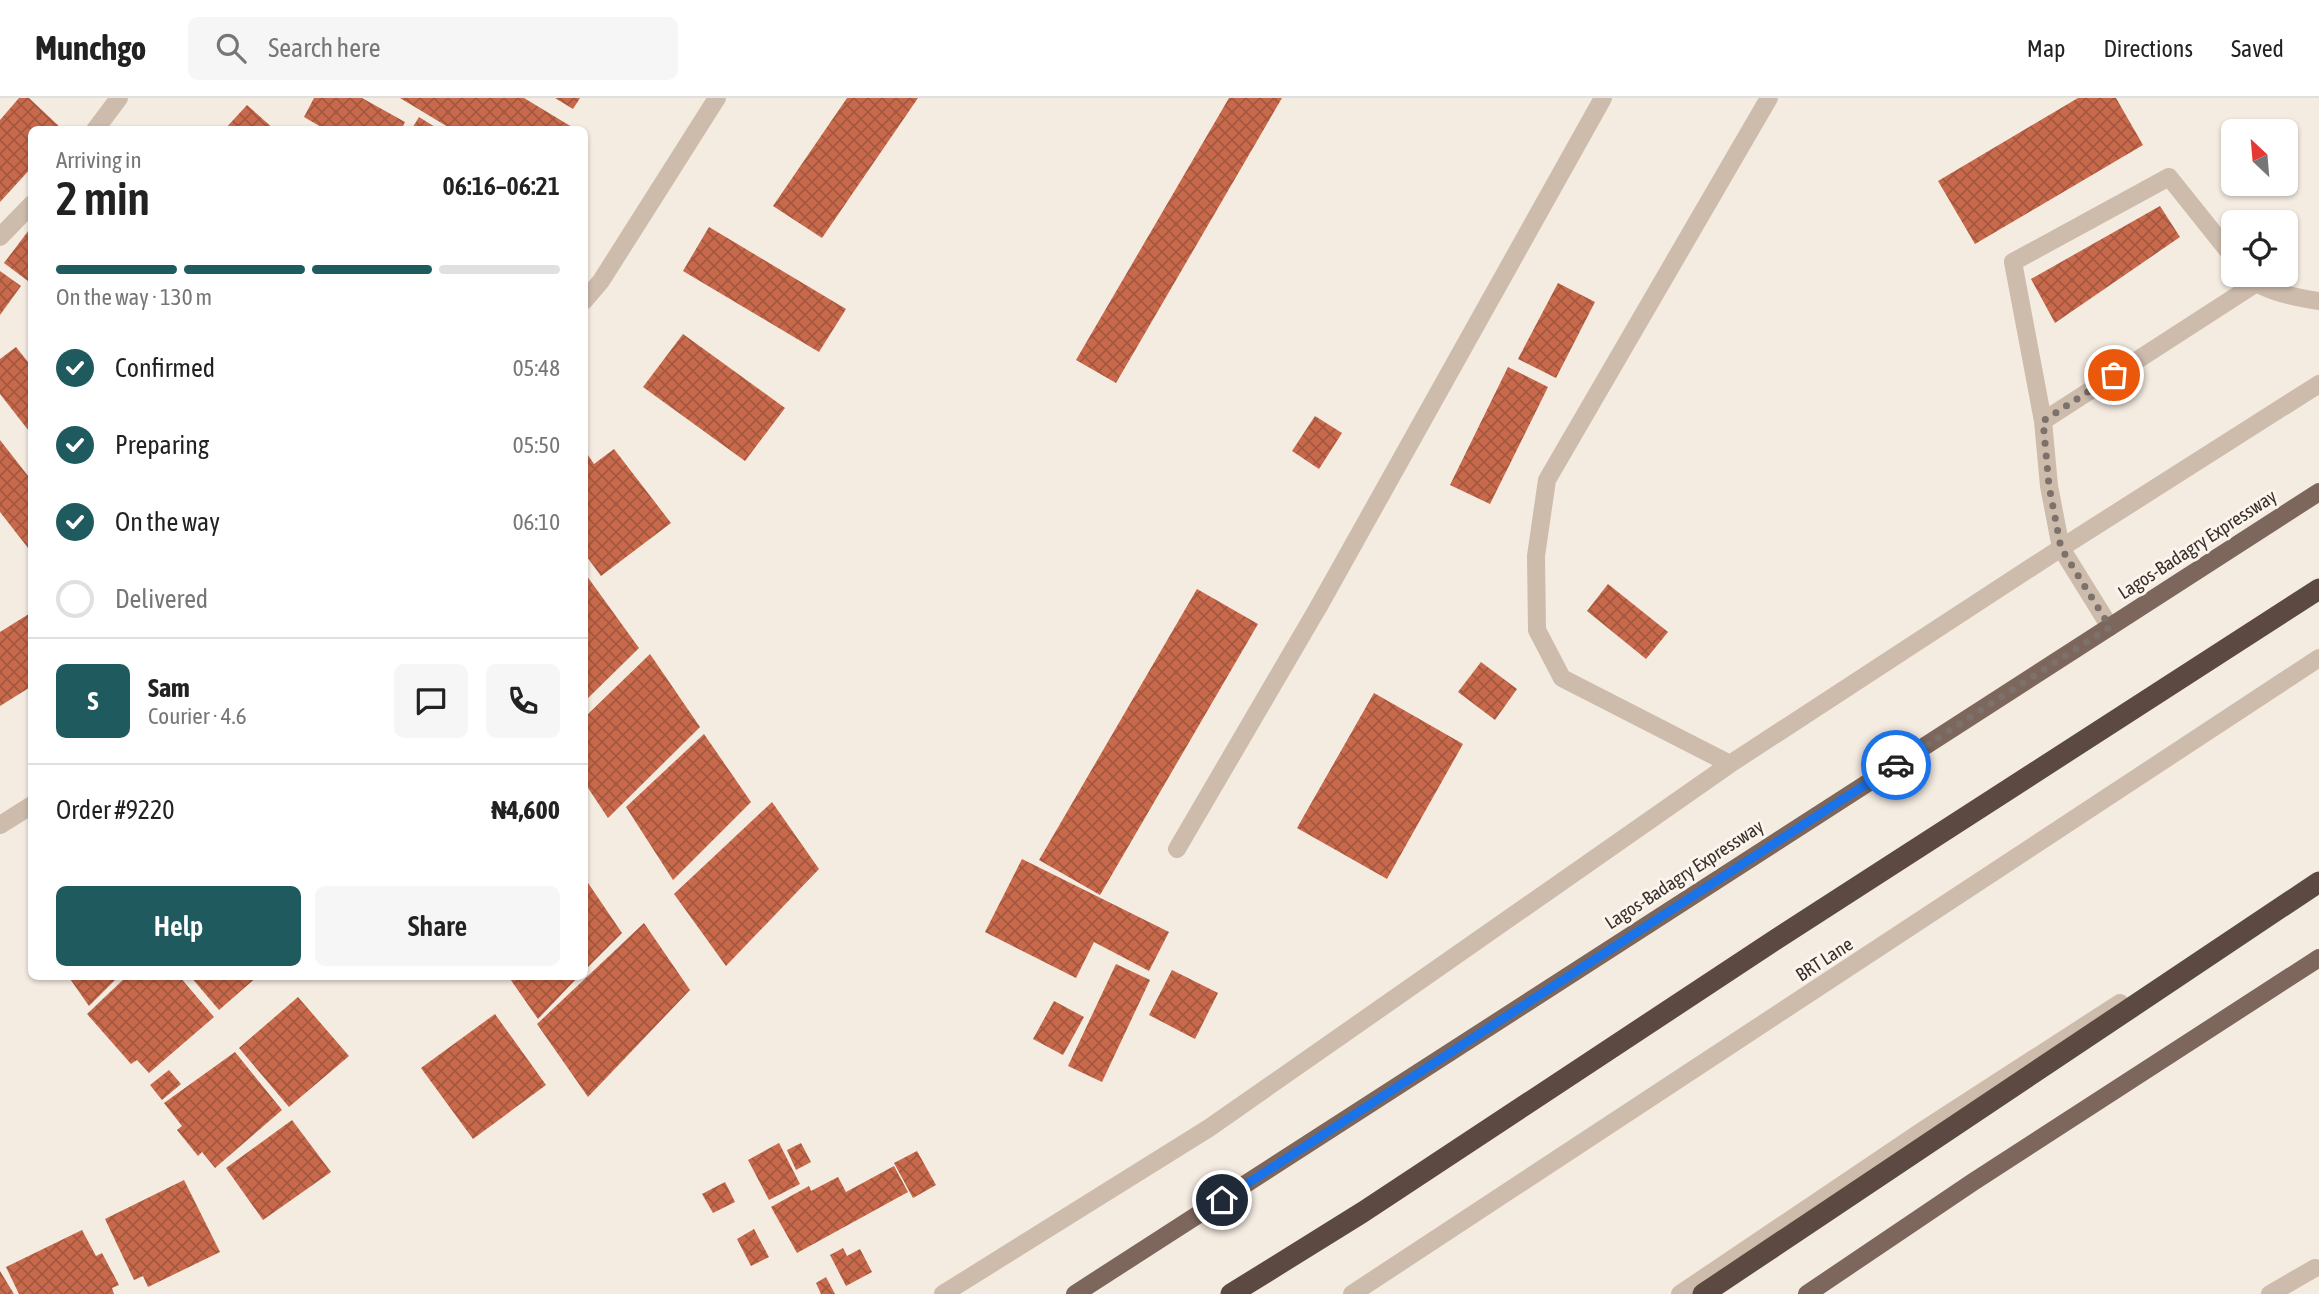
<!DOCTYPE html>
<meta charset="utf-8">
<style>
body{margin:0;font-family:"Asap Condensed",sans-serif;background:#f6f6f6;color:#222;height:100vh;display:flex;flex-direction:column;font-size:26px;white-space:nowrap}
*{box-sizing:border-box;margin:0}
p{font-size:23px;color:#767676}
.icon{flex:none;width:38px;height:38px;fill:none;stroke:currentColor;stroke-width:2;stroke-linecap:round;stroke-linejoin:round}
.map{position:relative;flex:1;overflow:hidden}
.sheet{position:absolute;left:28px;top:28px;width:560px;height:854px;display:flex;flex-direction:column;background:#fff;border-radius:10px;box-shadow:0 2px 5px #0004}
.sheet>*{flex:none}
.needle{width:46px;rotate:334deg}
.fabs{position:absolute;left:2221px;top:21px;display:grid;gap:14px}
.fabs a{display:grid;place-items:center;width:77px;height:77px;border-radius:10px;background:#fff;box-shadow:0 2px 5px #0004;font-size:35px}
.pin{position:absolute;display:grid;place-items:center;width:60px;height:60px;color:#fff;margin:-30px;border:4px solid #fff;border-radius:50%;box-shadow:0 2px 7px #0007}
.courier{position:absolute;display:grid;place-items:center;width:70px;height:70px;margin:-35px;border:5px solid #1a73e8;border-radius:50%;background:#fff;color:#222;box-shadow:0 2px 9px #0007}
.headline em{font-style:normal;font-weight:600}
.headline div{display:flex;flex-direction:column-reverse}
.headline{display:flex;align-items:center;justify-content:space-between;height:119px;padding:0 28px}
h1{font-size:46px;font-weight:600;line-height:52px}
.bar{display:grid;grid-template-columns:repeat(4,1fr);gap:10px 7px;align-content:center;height:84px;padding:0 28px}
.bar i{height:9px;border-radius:5px;background:#e0e0e0}
.bar .selected{background:#1f5a5e}
.bar p{grid-column:span 4}
.line{display:flex;align-items:center;gap:18px;padding:0 28px;border-top:2px solid #e0e0e0}
.line div{flex:1}
.round{display:grid;place-items:center;flex:none;width:74px;height:74px;border-radius:10px;background:#f6f6f6}
ol{padding:0 28px;list-style:none}
li{display:flex;align-items:center;gap:21px;height:77px}
li p{margin-inline-start:auto}
li .icon{padding:7px;border-radius:50%;background:#1f5a5e;color:#fff;stroke-width:4}
li:last-child{color:#767676}
li i{width:38px;height:38px;border:4px solid #e0e0e0;border-radius:50%}
.action{display:flex;gap:14px;margin-top:auto;padding:14px 28px}
.action a{flex:1;height:80px;border-radius:10px;background:#1f5a5e;color:#fff;font-size:28px;font-weight:600;line-height:80px;text-align:center}
.action a+a{background:#f6f6f6;color:#222}
header{display:flex;align-items:center;gap:42px;box-sizing:border-box;height:98px;padding:0 35px;background:#fff;border-bottom:2px solid #e0e0e0}
header strong{font-size:33px}
nav{display:flex;gap:38px;margin-inline-start:auto;font-size:24px}
.search{width:490px;height:63px;background:#f6f6f6;display:flex;align-items:center;gap:18px;box-sizing:border-box;padding:0 24px;border-radius:10px;color:#767676;font-size:26px}
.map>svg:first-child{display:block}
.building{fill:url(#building-cross-hatch)}
.lines{fill:none;stroke-linecap:round;stroke-linejoin:round}
.lane{stroke:#cdbbac;stroke-width:18}
.street{stroke:#cdbbac;stroke-width:18}
.primary{stroke:#7d675c;stroke-width:18}
.highway{stroke:#5c4a42;stroke-width:21}
.done{stroke:#7c716b;stroke-width:7;stroke-dasharray:0 12.6}
.route{stroke:#1a73e8;stroke-width:9}
.labels{text-anchor:middle;stroke-width:6;stroke-linejoin:round;paint-order:stroke}
.street-label{font-size:19px;fill:#3b302b;stroke:#fbf5ee}
</style>
<header>
<strong>Munchgo</strong>
<div class="search"><svg class="icon" aria-label="search" viewBox="0 0 24 24"><circle cx="10" cy="10" r="6"/><path d="M15 15l6 6"/></svg>Search here</div>
<nav><a>Map</a><a>Directions</a><a>Saved</a></nav>
</header>
<div class="map">
<svg width="2319" height="1196" viewBox="0 0 2319 1196">
<defs>
<pattern id="building-cross-hatch" width="8" height="8" patternUnits="userSpaceOnUse" patternTransform="scale(1.75)"><rect width="8" height="8" fill="#c8694b"/><path d="M0 0l8 8M0 8l8-8" fill="none" stroke="#a4573f"/></pattern>
</defs>
<rect width="100%" height="100%" fill="#f4ebe1"/>
<path class="building" d="M19 0H29L63 32H32V69L0 104V22Z
M314 0H362L405 24 401 32H326L304 19Z
M400 0H524L577 32H453Z
M555 0H580L573 11Z
M847 0H918L822 140 773 108Z
M1229 0H1282L1116 285 1076 262Z
M2078 0H2116L2143 47 1975 146 1938 83Z
M247 7 275 32H224Z
M419 19 440 32H411Z
M2160 108 2180 139 2055 225 2031 181Z
M32 128V179L28 183 4 165Z
M709 129 846 211 819 254 683 173Z
M0 173 21 188 0 217Z
M1558 185 1595 204 1556 280 1518 261Z
M683 236 785 310 745 363 643 289Z
M16 249 32 269V337L0 296V261Z
M1508 269 1548 289 1490 406 1450 387Z
M1315 318 1342 335 1319 371 1292 353Z
M0 342 32 383V455L0 414Z
M614 351 671 425 601 478 584 455V359L588 357 594 366Z
M584 474 639 550 584 604Z
M1608 486 1668 534 1646 561 1587 513Z
M1197 491 1258 526 1100 797 1039 762Z
M32 514V588L0 608V534Z
M650 556 700 629 608 720 584 684V620Z
M1481 564 1517 591 1495 622 1458 594Z
M1374 595 1463 646 1387 781 1297 730Z
M704 636 751 704 673 782 626 709Z
M772 704 819 771 726 868 674 796Z
M1022 761 1169 834 1149 873 1094 844 1076 880 985 834Z
M584 779 622 835 584 873Z
M644 825 690 892 588 999 537 926Z
M1116 866 1150 882 1102 984 1068 968Z
M1172 872 1218 895 1195 941 1149 917Z
M68 878H119L89 908Z
M127 878H179L214 919 149 975 137 962 131 966 87 916Z
M190 878H258L219 912Z
M508 878H579L538 921Z
M298 899 349 958 289 1009 239 950Z
M1054 903 1084 919 1063 957 1033 941Z
M495 916 546 987 473 1041 421 970Z
M235 954 282 1012 215 1070 202 1054 198 1058 177 1032 182 1028 164 1005Z
M169 972 181 986 162 1002 150 987Z
M292 1022 331 1074 263 1122 226 1070Z
M779 1045 800 1086 769 1102 748 1062Z
M801 1045 811 1064 796 1072 787 1052Z
M917 1053 936 1087 913 1100 894 1065Z
M894 1068 908 1094 797 1155 771 1109 809 1088 811 1093 838 1079 846 1094Z
M184 1082 220 1154 148 1189 143 1178 134 1182 105 1121Z
M725 1084 735 1104 713 1115 702 1096Z
M754 1131 769 1159 751 1168 737 1141Z
M82 1132 96 1158 102 1155 119 1187 112 1190 114 1196H19L6 1169Z
M843 1150 847 1158 860 1151 872 1174 846 1188 830 1157Z
M0 1173 14 1196H0Z
M826 1179 835 1196H821L816 1185Z"/>
<g class="lines">
<path class="lane" d="M2248 178C2261 193 2299 200 2319 203
M2043 323 2255 186
M2110 529 2061 450 2049 388 2043 323 2013 164 2169 79 2233 159
M1730 666 1562 580 1537 532 1536 458 1547 382 1769 0
M1177 751 1319 508
M943 1196 1209 1030 1730 666 2061 450 2319 286
M1352 1196 2319 560
M1680 1196 1925 1031 2120 905
M2270 1196 2315 1170"/>
<path class="street" d="M95 32 119 0
M0 139 32 106
M584 203 601 183 717 0
M1319 508 1603 0
M0 727 32 707"/>
<path class="primary" d="M1075 1196 2319 394
M1807 1196 1973 1084 2319 860"/>
<path class="highway" d="M1231 1196 1363 1114 1775 842 2319 491
M1703 1196 2319 784"/>
</g>
<g class="lines">
<path class="done" d="M1896 667 2110 529 2061 450 2049 388 2043 323 2114 277"/>
<path class="route" d="M1222 1102 1896 667"/>
</g>
<g class="labels">
<g class="street-label">
<text transform="translate(2197 446) rotate(-33)" y="7">Lagos-Badagry Expressway</text>
<text transform="translate(1684 776) rotate(-33)" y="7">Lagos-Badagry Expressway</text>
<text transform="translate(1824 861) rotate(-33)" y="7">BRT Lane</text>
</g>
</g>
</svg>
<div class="fabs">
<a><svg class="needle" viewBox="-14 -14 28 28"><path d="M0-13l5 13h-10z" fill="#e53935"/><path d="M0 13l5-13h-10z" fill="#767676"/></svg></a>
<a><svg class="icon" aria-label="locate" viewBox="0 0 24 24"><circle cx="12" cy="12" r="6"/><path d="M12 2v4M12 18v4M2 12h4M18 12h4"/></svg></a>
</div>
<div class="pin" style="left:2114px;top:277px;background:#ea580c"><svg class="icon" aria-label="bag" viewBox="0 0 24 24"><path d="M5 8h14l-1 12H6zM9 8a3 3 0 0 1 6 0"/></svg></div>
<div class="pin" style="left:1222px;top:1102px;background:#1f2937"><svg class="icon" aria-label="home" viewBox="0 0 24 24"><path d="M3 11l9-7 9 7M6 9v11h12V9"/></svg></div>
<div class="courier" style="left:1896px;top:667px"><svg class="icon" aria-label="car" viewBox="0 0 24 24"><path d="M5 17H2v-5l4-1 3-4h7l3 4 3 1v5h-3M9 17h6M6 11h13"/><circle cx="7" cy="17" r="2"/><circle cx="17" cy="17" r="2"/></svg></div>
<section class="sheet">
<div class="headline"><div><h1>2 min</h1><p>Arriving in</p></div><em>06:16–06:21</em></div>
<div class="bar"><i class="selected"></i><i class="selected"></i><i class="selected"></i><i></i><p>On the way · 130 m</p></div>
<ol>
<li><svg class="icon" aria-label="check" viewBox="0 0 24 24"><path d="M5 12l5 5 9-10"/></svg>Confirmed<p>05:48</p></li>
<li><svg class="icon" aria-label="check" viewBox="0 0 24 24"><path d="M5 12l5 5 9-10"/></svg>Preparing<p>05:50</p></li>
<li><svg class="icon" aria-label="check" viewBox="0 0 24 24"><path d="M5 12l5 5 9-10"/></svg>On the way<p>06:10</p></li>
<li><i></i>Delivered</li>
</ol>
<div class="line" style="height:126px"><b class="round" style="background:#1f5a5e;color:#fff">S</b><div><b>Sam</b><p>Courier · 4.6</p></div><a class="round"><svg class="icon" aria-label="chat" viewBox="0 0 24 24"><path d="M4 5h16v11H9l-5 4z"/></svg></a><a class="round"><svg class="icon" aria-label="phone" viewBox="0 0 24 24"><path d="M5 4h4l2 5-3 2q2 4 5 5l2-3 5 2v4C11 20 4 13 5 4z"/></svg></a></div>
<div class="line" style="height:91px"><div>Order #9220</div><b>₦4,600</b></div>
<div class="action"><a>Help</a><a>Share</a></div>
</section>
</div>
